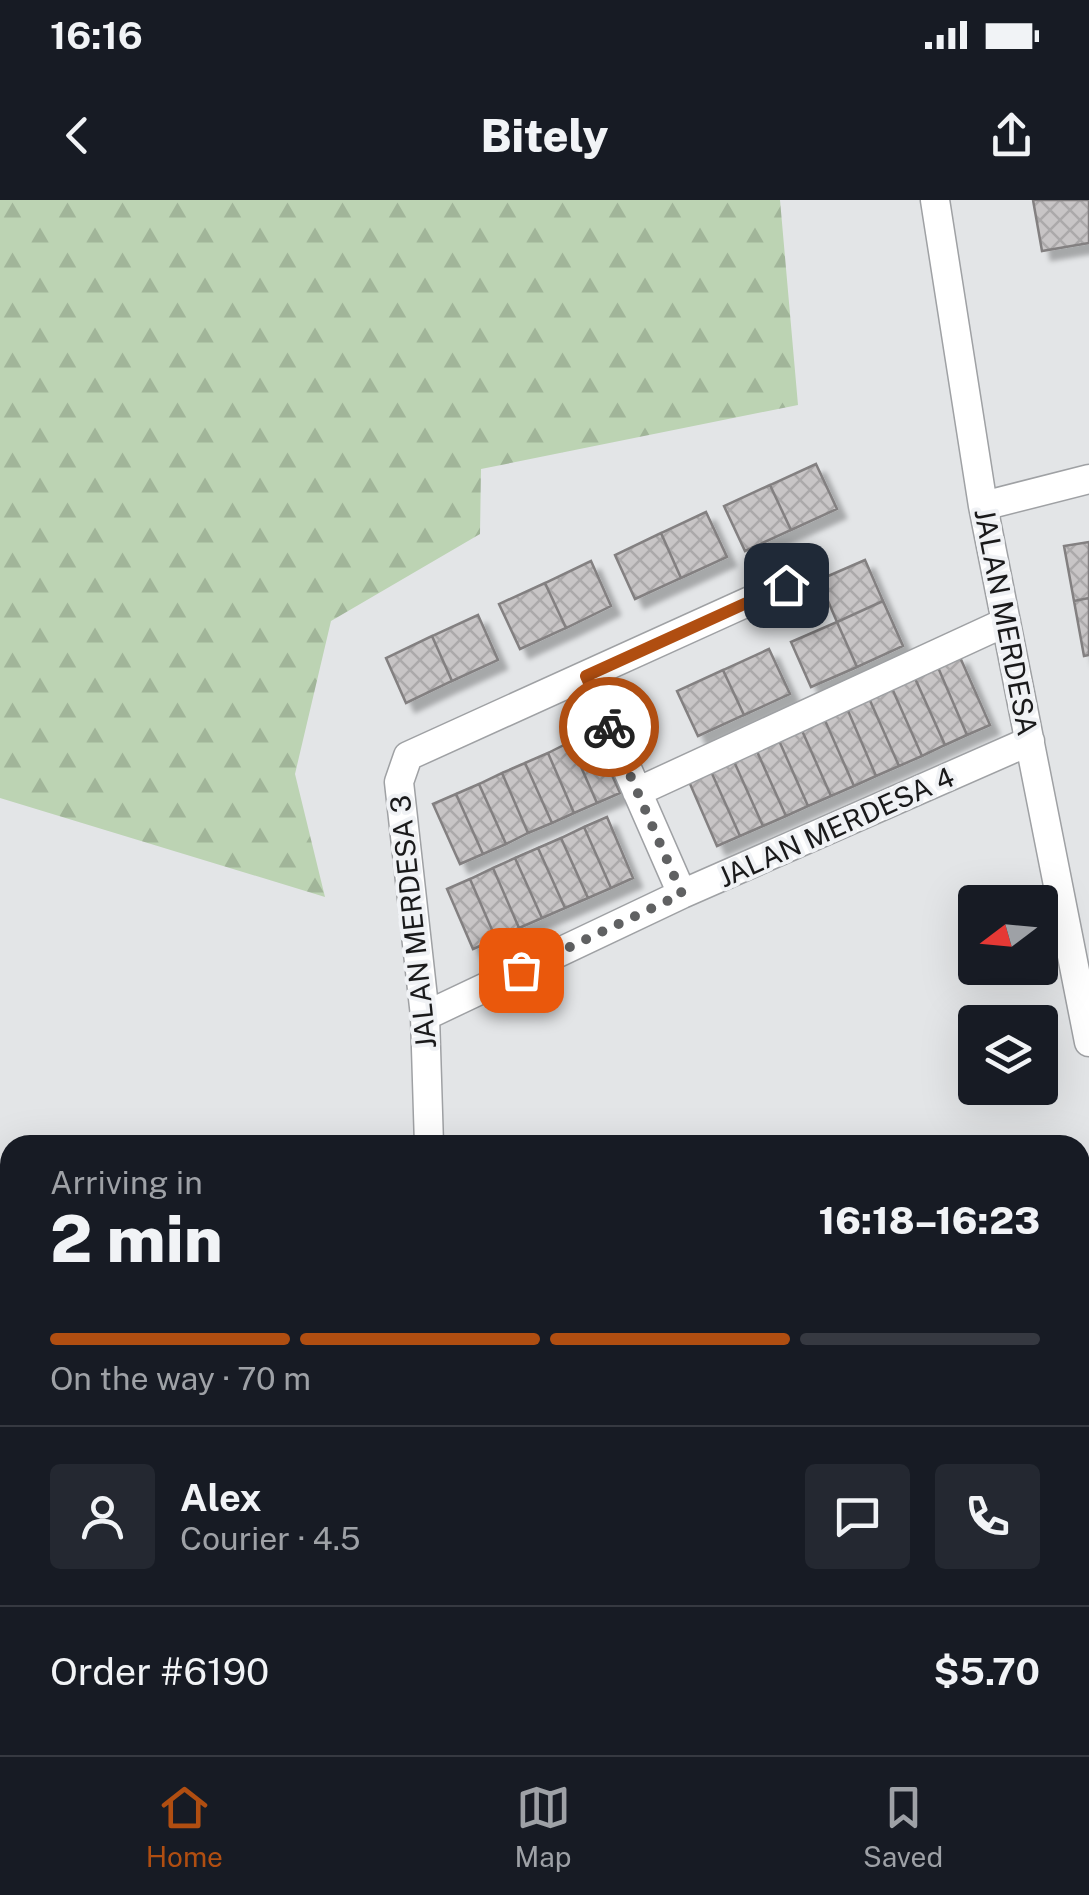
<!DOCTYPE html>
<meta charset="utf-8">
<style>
body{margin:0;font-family:"Public Sans",sans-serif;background:#242831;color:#f1f3f6;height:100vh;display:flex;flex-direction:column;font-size:38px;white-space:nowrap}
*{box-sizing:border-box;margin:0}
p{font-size:32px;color:#9ea1a6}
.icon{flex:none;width:55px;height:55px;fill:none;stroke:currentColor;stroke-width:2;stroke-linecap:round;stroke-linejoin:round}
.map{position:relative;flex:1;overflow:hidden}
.details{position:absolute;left:0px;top:935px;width:1090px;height:620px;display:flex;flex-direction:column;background:#171b24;border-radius:30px 30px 0 0;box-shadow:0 10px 40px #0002}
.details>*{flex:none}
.needle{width:65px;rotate:254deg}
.tools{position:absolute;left:958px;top:685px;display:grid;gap:20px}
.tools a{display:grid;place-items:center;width:100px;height:100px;border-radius:10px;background:#171b24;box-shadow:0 10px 40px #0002;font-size:50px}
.pin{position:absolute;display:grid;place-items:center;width:85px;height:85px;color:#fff;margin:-42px;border-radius:20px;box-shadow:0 5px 15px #0006}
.courier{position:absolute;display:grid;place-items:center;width:100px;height:100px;margin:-50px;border:8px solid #b04e11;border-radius:50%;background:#fff;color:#222;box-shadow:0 2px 12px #0007}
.summary em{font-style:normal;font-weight:800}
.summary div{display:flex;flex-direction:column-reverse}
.summary{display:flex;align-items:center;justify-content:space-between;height:170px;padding:0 50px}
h1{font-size:65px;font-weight:800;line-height:75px}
.bar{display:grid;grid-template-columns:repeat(4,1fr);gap:15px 10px;align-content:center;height:120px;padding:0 50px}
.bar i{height:12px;border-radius:8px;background:#363941}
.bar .selected{background:#b04e11}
.bar p{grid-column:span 4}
.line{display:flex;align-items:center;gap:25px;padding:0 50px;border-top:2px solid #363941}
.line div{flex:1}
.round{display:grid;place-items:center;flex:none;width:105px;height:105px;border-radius:10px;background:#242831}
.status{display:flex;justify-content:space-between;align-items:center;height:70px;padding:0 50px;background:#171b24;direction:ltr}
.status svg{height:28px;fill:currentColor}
header{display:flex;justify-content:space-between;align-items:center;height:130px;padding:0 50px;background:#171b24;font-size:45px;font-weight:800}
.dock{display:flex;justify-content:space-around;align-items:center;height:140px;border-top:2px solid #363941;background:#171b24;font-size:28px;color:#9ea1a6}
.dock a{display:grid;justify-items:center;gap:5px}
.dock .selected{color:#b04e11}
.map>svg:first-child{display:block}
.forest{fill:url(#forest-firs)}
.building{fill:url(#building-cross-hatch);stroke:#838081;stroke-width:2.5;filter:url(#shadow)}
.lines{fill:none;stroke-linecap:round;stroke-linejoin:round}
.street-casing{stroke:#9fa1a4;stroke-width:31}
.street{stroke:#fff;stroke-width:28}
.done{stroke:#606162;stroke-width:10;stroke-dasharray:0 18}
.route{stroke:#b04e11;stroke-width:12}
.labels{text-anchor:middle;stroke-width:8;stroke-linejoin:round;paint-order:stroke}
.street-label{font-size:28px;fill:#1a1a1b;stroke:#f0f2f5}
</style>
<div class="status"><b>16:16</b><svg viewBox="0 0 49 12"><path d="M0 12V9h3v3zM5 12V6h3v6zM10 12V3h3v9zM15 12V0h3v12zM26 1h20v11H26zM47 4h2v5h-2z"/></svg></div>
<header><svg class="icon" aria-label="back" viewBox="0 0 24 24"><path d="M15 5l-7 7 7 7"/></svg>Bitely<svg class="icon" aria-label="share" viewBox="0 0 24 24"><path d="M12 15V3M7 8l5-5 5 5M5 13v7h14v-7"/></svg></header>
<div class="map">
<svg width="1089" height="1555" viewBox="0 0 1089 1555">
<defs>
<pattern id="forest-firs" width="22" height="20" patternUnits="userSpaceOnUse" patternTransform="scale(2.5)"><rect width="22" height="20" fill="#bcd3b3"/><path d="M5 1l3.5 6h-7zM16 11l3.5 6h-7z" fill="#a1b599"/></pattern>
<pattern id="building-cross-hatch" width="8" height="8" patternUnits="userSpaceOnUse" patternTransform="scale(2.5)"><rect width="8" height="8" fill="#c8c5c6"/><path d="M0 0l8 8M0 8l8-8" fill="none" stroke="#aba9aa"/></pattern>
<filter id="shadow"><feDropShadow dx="9" dy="9" stdDeviation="2.5" flood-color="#0004"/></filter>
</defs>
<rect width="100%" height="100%" fill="#e3e5e7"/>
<path class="forest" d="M0 0H780L798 205 481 269 480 334 331 421 295 574 325 697 0 598Z
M0 1168 10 1181V1545H423V1555H8L0 1512Z"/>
<path class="building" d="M1033 0H1089V43L1042 51Z
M816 264 837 309 791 330 770 285Z
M770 285 791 330 745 351 724 306Z
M706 312 727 357 681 378 661 333Z
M661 333 681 378 635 399 615 355Z
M1089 342V398L1074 401 1064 346Z
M865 360 883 401 837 422 819 380Z
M591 361 611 406 566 428 545 383Z
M545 383 566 428 520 449 499 404Z
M1089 398V455L1084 456 1074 401Z
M883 401 903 446 857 467 837 422Z
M478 415 498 460 452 481 432 436Z
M837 422 857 467 811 487 791 442Z
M432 436 452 481 406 503 386 458Z
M769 449 790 494 744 515 723 470Z
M959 455 990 525 967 535 937 465Z
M937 465 967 535 945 545 914 476Z
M723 470 744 515 698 536 677 491Z
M914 476 945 545 922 556 891 486Z
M891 486 922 556 899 566 868 496Z
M868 496 899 566 876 576 846 506Z
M846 506 876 576 854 586 823 516Z
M823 516 854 586 831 596 800 526Z
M800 526 831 596 808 606 777 536Z
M593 533 620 593 597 603 570 542Z
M777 536 808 606 786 616 755 547Z
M570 542 597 603 574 613 548 553Z
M755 547 786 616 763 626 732 557Z
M548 553 574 613 552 623 525 563Z
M732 557 763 626 740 636 709 567Z
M525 563 552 623 528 633 502 573Z
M709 567 740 636 717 646 687 577Z
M502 573 528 633 506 644 479 584Z
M479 584 506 644 483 654 456 594Z
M456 594 483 654 460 664 433 604Z
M607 617 633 678 611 688 584 627Z
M584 627 611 688 588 698 561 638Z
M561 638 588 698 565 708 538 648Z
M538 648 565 708 542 718 515 658Z
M515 658 542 718 519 728 493 668Z
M493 668 519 728 496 739 470 679Z
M470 679 496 739 473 749 447 689Z
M1089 1170V1207L1080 1173Z
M1080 1173 1089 1207V1242L1080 1244Z"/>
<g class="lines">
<defs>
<path id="street" d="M935 0 983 306 1089 842
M983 306 1089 279
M587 477 682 694
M637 592 1006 422
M425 816 682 694 1030 541
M429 945 425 816 399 582 408 556 785 385
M1080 1119 1089 1117"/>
</defs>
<use href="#street" class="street-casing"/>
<use href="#street" class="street"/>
</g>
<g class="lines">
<path class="done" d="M521 770 682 694 609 527"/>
<path class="route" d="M609 527 586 476 786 385"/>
</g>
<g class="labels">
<g class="street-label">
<text transform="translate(1006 422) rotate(79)" y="10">JALAN MERDESA</text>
<text transform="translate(836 627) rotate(-24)" y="10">JALAN MERDESA 4</text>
<text transform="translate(413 722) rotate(-96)" y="10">JALAN MERDESA 3</text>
</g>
</g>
</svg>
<div class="tools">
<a><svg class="needle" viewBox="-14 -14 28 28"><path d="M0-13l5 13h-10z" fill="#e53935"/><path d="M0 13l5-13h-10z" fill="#9ea1a6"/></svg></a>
<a><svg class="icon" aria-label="layers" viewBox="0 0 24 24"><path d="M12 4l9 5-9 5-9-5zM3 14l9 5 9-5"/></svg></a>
</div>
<div class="pin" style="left:521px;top:770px;background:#ea580c"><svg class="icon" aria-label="bag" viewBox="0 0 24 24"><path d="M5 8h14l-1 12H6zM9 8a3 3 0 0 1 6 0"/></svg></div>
<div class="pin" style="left:786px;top:385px;background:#1f2937"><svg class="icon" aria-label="home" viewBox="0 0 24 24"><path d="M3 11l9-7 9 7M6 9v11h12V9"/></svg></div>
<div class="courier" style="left:609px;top:527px"><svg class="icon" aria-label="bike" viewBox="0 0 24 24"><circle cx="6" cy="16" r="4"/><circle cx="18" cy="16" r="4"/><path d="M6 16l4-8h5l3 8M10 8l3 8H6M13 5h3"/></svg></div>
<section class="details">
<div class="summary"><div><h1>2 min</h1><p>Arriving in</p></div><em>16:18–16:23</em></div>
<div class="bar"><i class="selected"></i><i class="selected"></i><i class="selected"></i><i></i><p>On the way · 70 m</p></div>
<div class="line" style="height:180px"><a class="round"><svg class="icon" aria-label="person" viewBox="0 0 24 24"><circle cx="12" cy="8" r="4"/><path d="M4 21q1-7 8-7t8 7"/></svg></a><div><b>Alex</b><p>Courier · 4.5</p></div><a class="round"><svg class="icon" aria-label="chat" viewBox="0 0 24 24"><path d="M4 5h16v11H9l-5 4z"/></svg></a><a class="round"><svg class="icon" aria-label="phone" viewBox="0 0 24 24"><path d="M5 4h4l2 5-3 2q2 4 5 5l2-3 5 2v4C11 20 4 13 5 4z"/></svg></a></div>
<div class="line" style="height:130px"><div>Order #6190</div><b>$5.70</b></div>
</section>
</div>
<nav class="dock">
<a class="selected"><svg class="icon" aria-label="home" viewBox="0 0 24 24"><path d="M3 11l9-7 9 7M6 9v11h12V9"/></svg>Home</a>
<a><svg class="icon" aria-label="map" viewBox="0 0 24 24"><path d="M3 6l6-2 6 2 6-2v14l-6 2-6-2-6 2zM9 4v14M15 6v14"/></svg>Map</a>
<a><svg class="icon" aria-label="saved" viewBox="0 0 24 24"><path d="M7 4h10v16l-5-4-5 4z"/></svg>Saved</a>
</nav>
